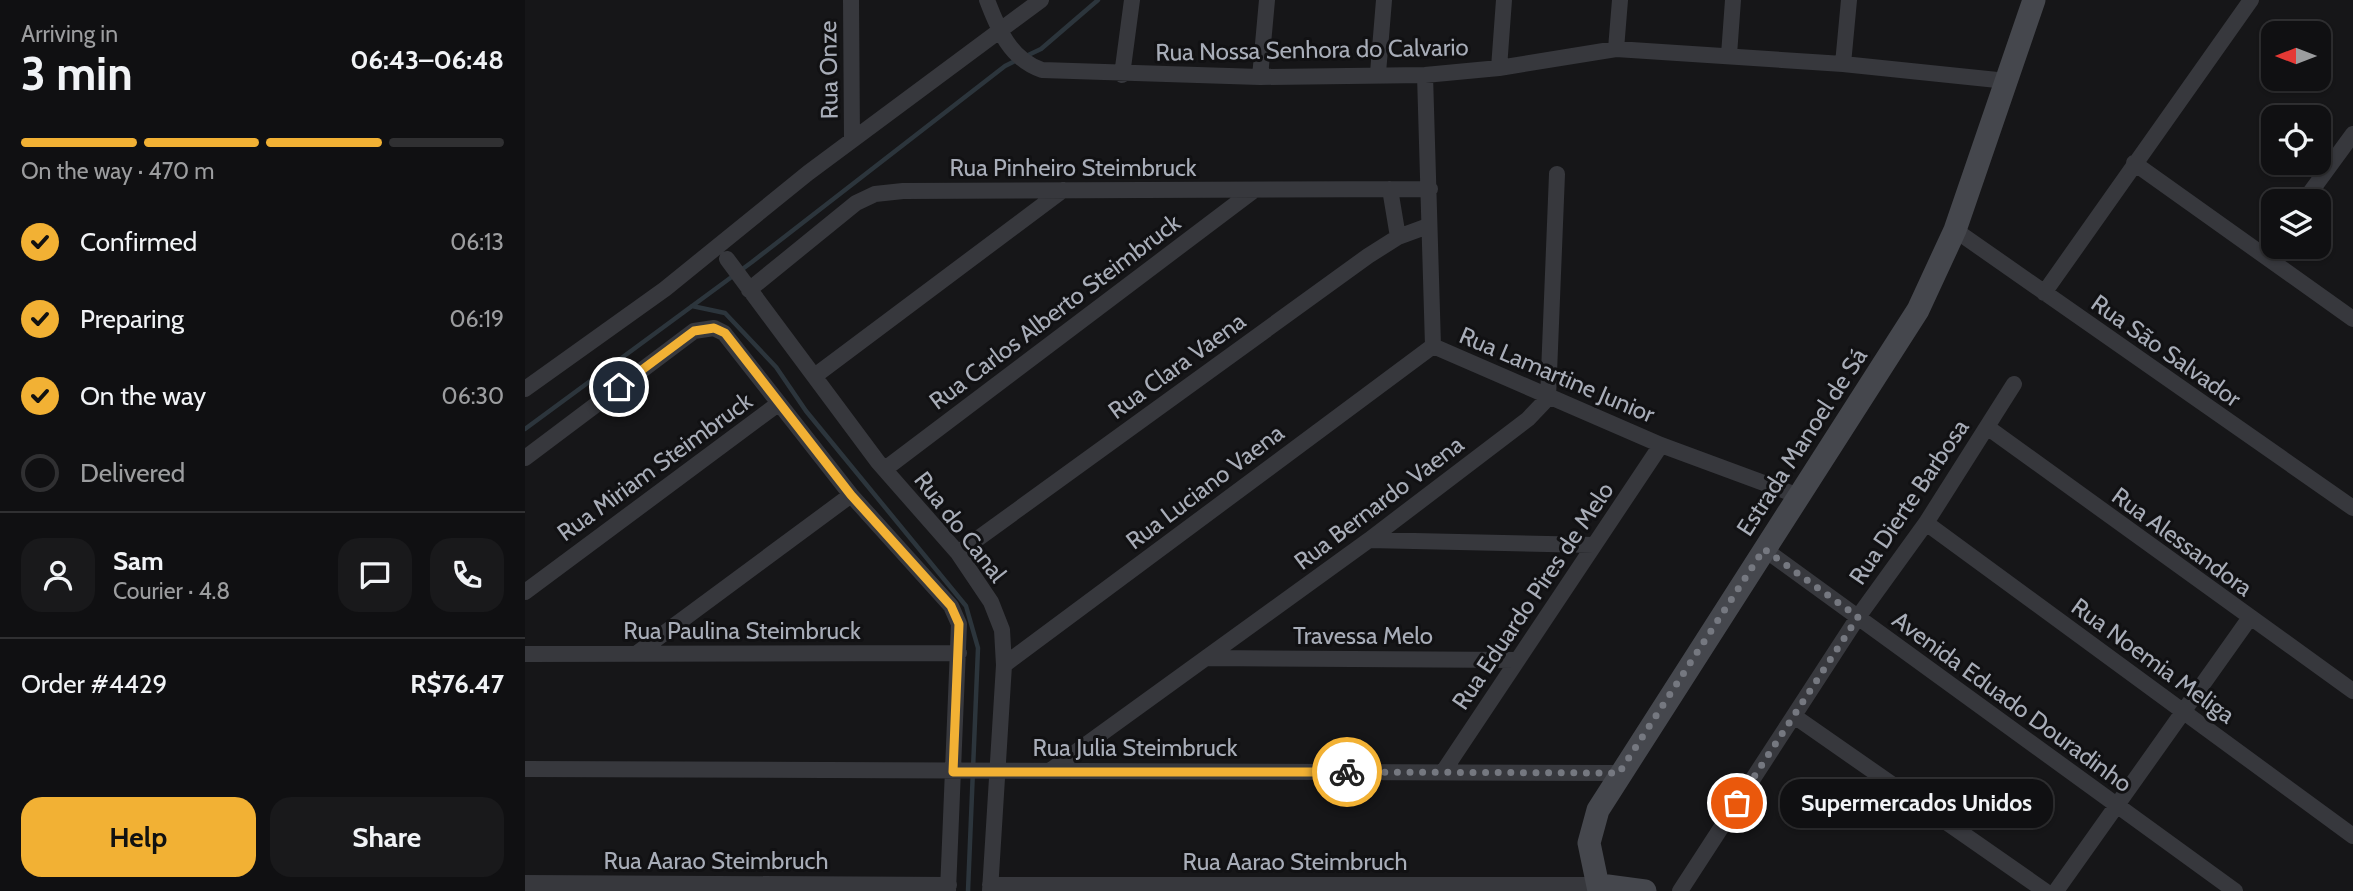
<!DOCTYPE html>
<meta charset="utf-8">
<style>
body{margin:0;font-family:Cabin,sans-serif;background:#19191b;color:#f1f3f6;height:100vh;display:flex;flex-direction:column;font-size:26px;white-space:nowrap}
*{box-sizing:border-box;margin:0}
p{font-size:23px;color:#9c9d9f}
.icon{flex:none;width:38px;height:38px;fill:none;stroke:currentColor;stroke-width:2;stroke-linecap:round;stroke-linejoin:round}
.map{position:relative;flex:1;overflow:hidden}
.drawer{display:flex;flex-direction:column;background:#101012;width:525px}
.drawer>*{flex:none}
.needle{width:46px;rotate:270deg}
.controls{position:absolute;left:1736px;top:21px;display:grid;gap:14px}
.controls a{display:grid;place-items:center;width:70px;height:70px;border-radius:14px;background:#101012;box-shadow:0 2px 5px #0004,0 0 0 2px #303032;font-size:35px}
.pin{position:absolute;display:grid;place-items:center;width:60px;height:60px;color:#fff;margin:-30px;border:4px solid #fff;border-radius:50%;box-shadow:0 2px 7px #0007}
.courier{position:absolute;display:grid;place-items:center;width:70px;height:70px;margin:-35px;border:5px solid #f2b134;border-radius:50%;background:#fff;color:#222;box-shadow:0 2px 9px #0007}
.bubble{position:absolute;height:49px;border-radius:21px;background:#101012;box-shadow:0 2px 5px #0004,0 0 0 2px #303032;font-size:23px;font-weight:700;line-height:49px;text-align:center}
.headline em{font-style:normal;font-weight:700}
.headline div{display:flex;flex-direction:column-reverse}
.headline{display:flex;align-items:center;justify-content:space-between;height:119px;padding:0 21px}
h1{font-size:46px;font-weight:700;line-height:52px}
.bar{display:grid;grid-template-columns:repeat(4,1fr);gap:10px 7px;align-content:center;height:84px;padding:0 21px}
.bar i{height:9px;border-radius:5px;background:#303032}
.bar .active{background:#f2b134}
.bar p{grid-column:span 4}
.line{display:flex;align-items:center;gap:18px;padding:0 21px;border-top:2px solid #303032}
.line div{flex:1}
.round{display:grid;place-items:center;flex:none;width:74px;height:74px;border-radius:21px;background:#19191b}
ol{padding:0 21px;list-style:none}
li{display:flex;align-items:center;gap:21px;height:77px}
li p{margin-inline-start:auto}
li .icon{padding:7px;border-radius:50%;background:#f2b134;color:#111;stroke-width:4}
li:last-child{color:#9c9d9f}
li i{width:38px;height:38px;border:4px solid #303032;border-radius:50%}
.action{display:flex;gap:14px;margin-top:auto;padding:14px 21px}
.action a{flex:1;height:80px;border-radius:21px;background:#f2b134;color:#111;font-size:28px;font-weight:700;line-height:80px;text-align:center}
.action a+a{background:#19191b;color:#f1f3f6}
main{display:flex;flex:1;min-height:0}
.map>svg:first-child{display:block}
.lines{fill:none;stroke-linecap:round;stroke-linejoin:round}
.stream{stroke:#2c353c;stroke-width:4.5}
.street{stroke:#37383d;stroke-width:16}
.secondary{stroke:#45474d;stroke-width:23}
.done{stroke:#757880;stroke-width:7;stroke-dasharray:0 12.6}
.route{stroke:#f2b134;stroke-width:9}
.labels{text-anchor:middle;stroke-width:6;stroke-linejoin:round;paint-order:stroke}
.street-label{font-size:24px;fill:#a8adb8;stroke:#111113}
</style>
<main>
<section class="drawer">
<div class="headline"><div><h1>3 min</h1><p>Arriving in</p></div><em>06:43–06:48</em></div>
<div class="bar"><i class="active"></i><i class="active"></i><i class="active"></i><i></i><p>On the way · 470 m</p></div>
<ol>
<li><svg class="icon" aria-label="check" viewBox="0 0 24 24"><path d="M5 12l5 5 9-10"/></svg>Confirmed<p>06:13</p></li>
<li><svg class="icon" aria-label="check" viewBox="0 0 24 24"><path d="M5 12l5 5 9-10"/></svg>Preparing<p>06:19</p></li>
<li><svg class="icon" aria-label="check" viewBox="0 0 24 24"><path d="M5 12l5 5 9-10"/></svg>On the way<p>06:30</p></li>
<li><i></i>Delivered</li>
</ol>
<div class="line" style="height:126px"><a class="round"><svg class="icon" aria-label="person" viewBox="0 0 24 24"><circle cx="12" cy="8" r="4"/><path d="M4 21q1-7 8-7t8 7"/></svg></a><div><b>Sam</b><p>Courier · 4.8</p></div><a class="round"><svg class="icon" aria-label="chat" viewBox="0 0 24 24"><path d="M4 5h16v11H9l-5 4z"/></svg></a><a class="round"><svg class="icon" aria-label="phone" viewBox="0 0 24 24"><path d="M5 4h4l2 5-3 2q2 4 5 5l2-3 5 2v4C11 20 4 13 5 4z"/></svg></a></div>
<div class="line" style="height:91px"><div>Order #4429</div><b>R$76.47</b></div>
<div class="action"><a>Help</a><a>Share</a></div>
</section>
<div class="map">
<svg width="1828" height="891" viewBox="0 0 1828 891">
<rect width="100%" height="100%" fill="#161618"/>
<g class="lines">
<path class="stream" d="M499 57 516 49 573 0
M167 306 200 313 251 367 281 411 441 606 453 648 443 891
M0 429 227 262 480 66 492 60"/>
<path class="street" d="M326 0 327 140
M462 0C473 29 485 59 517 70L735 77 900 75 974 68 1091 49 1318 64 1482 81
M1091 49 1095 0
M1204 55 1208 0
M1318 64 1324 0
M974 68 979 0
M853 73 859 0
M597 75 607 0
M900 75 908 346
M735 77 742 0
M1609 163 1828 319
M865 189 873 237
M1779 201 1828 134
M1430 230 1828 508
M202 259 353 462 433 553 466 602 477 630 479 665 465 891
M224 290 331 203 350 194 378 191 905 189
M1519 293 1726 0
M908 346 1136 445 1274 496
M291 375 538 190
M0 389 140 289 283 173 516 0
M1462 427 1828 691
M0 458 169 331 189 328 199 333 326 495 426 606 434 624 423 891
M360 469 728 191
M1401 523 1828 836
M844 540 1069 545
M1239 549 1710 891
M433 553 843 256 873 237 903 226
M0 592 253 404
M0 654 434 653
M111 654 326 495
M683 658 992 660
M479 665 908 346
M1269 716 1520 891
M0 769 1094 773
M526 770 844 540 1003 419 1023 398 1032 174
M918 772 1136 445
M0 883 424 885
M465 885H1075
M1155 891 1333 617 1401 523 1489 384
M1531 891 1724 619"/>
<path class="secondary" d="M1075 885 1120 891
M1074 891 1064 843 1073 810 1393 310 1430 230 1509 0"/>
</g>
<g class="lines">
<path class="done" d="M822 772 1094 773 1239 549 1333 617 1212 803"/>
<path class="route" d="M94 387 169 331 189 328 200 333 326 495 426 606 434 624 428 772H822"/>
</g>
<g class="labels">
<g class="street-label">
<text transform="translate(787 50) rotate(-1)" y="8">Rua Nossa Senhora do Calvario</text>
<text transform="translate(304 70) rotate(-91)" y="8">Rua Onze</text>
<text x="548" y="176">Rua Pinheiro Steimbruck</text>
<text transform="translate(530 312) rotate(-37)" y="8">Rua Carlos Alberto Steimbruck</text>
<text transform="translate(1641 351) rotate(35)" y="8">Rua São Salvador</text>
<text transform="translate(652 366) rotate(-36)" y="8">Rua Clara Vaena</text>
<text transform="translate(1032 375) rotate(23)" y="8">Rua Lamartine Junior</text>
<text transform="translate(1277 442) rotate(-57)" y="8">Estrada Manoel de Sá</text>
<text transform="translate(130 467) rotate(-36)" y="8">Rua Miriam Steimbruck</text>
<text transform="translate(680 487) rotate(-37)" y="8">Rua Luciano Vaena</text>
<text transform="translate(1384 502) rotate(-56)" y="8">Rua Dierte Barbosa</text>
<text transform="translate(854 503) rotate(-37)" y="8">Rua Bernardo Vaena</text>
<text transform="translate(435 527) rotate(52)" y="8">Rua do Canal</text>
<text transform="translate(1657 542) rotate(36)" y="8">Rua Alessandora</text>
<text transform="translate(1008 596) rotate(-56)" y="8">Rua Eduardo Pires de Melo</text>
<text x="217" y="639">Rua Paulina Steimbruck</text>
<text x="838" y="644">Travessa Melo</text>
<text transform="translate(1628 661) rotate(36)" y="8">Rua Noemia Meliga</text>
<text transform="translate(1487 702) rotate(36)" y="8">Avenida Eduado Douradinho</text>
<text x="610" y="756">Rua Julia Steimbruck</text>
<text x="191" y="869">Rua Aarao Steimbruch</text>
<text x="770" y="870">Rua Aarao Steimbruch</text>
</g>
</g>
</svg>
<div class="controls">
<a><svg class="needle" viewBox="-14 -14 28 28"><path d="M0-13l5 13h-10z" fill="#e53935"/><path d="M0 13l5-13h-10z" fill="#9c9d9f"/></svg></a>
<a><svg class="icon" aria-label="locate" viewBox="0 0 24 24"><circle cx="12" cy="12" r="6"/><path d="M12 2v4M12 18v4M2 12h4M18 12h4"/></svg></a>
<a><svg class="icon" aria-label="layers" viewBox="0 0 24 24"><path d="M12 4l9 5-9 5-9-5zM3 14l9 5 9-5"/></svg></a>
</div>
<div class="pin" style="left:1212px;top:803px;background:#ea580c"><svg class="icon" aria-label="bag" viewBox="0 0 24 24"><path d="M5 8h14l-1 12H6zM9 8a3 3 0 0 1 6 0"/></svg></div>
<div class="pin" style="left:94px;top:387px;background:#1f2937"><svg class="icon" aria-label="home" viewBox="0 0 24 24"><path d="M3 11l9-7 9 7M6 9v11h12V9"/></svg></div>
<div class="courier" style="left:822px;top:772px"><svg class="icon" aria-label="bike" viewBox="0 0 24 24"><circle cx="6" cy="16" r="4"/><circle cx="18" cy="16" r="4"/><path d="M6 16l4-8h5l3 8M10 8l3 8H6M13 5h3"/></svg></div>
<div class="bubble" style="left:1255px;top:779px;width:273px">Supermercados Unidos</div>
</div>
</main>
